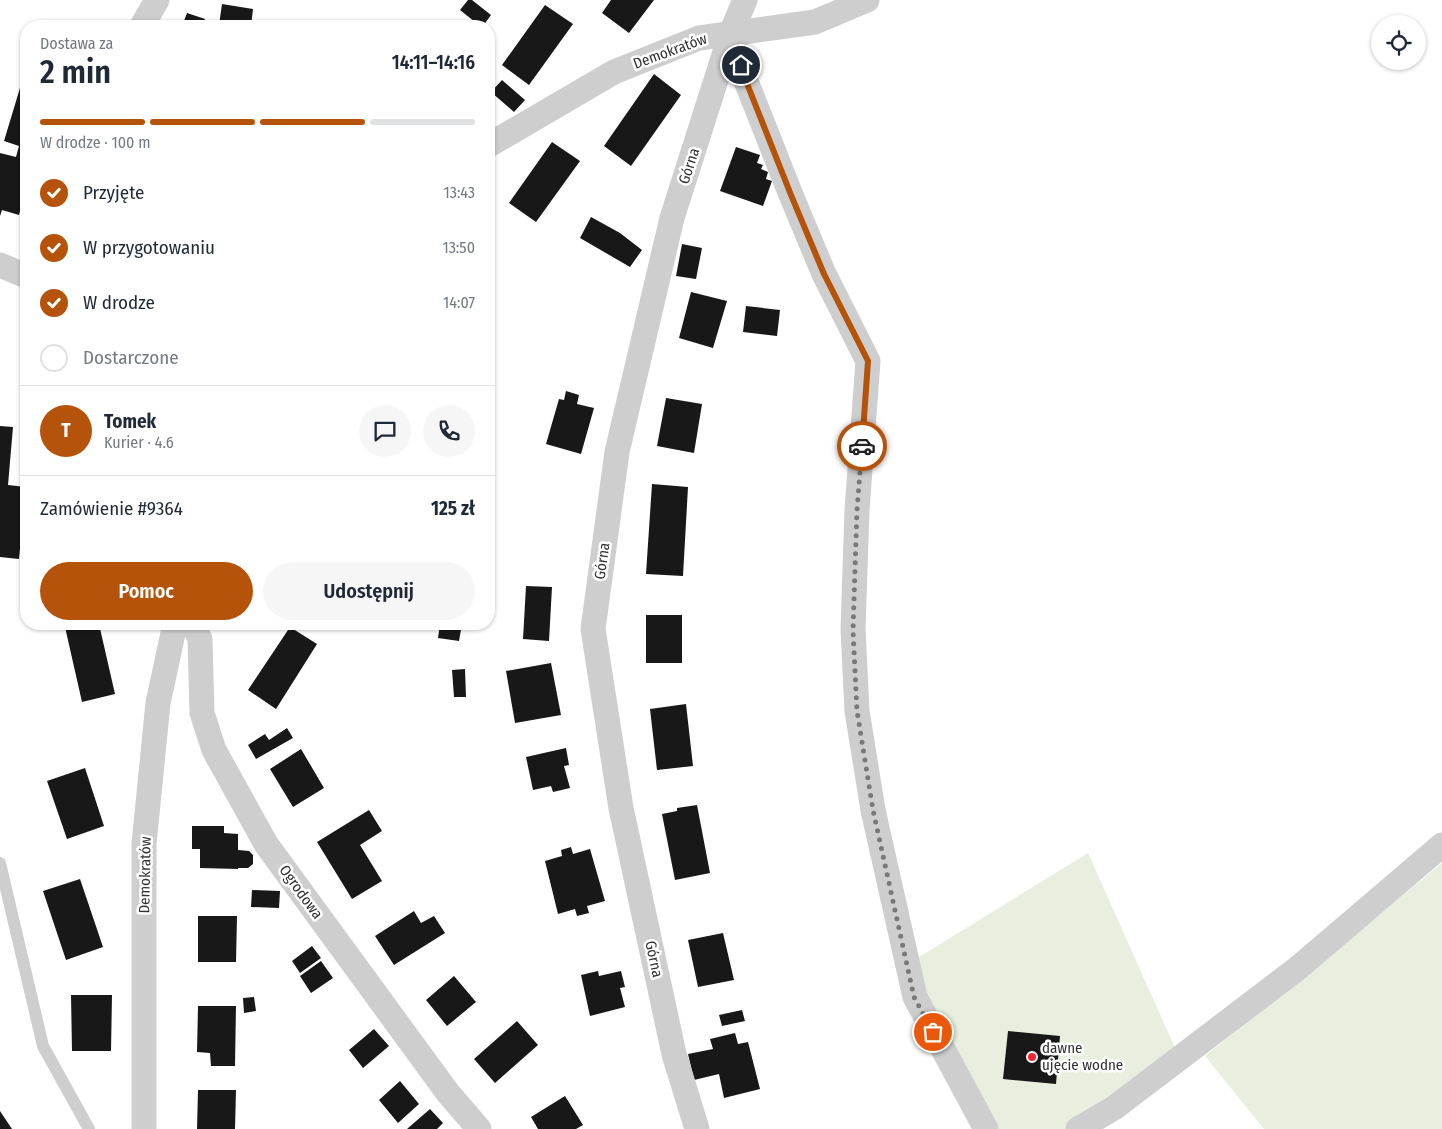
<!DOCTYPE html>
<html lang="pl">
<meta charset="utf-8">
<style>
body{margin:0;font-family:"Fira Sans Condensed",sans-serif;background:#f6f6f7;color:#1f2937;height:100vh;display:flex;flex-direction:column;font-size:19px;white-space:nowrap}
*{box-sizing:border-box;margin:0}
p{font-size:16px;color:#747a83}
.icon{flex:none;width:28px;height:28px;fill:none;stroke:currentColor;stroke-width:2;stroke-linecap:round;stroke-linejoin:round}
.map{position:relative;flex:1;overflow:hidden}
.side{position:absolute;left:20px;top:20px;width:475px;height:610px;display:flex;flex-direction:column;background:#fff;border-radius:20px;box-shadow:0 1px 4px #0004}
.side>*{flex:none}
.fabs{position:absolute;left:1371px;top:15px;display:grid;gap:10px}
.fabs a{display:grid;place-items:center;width:55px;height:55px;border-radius:50%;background:#fff;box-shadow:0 1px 4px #0004;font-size:25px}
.pin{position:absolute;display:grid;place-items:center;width:42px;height:42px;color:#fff;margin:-21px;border:2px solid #fff;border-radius:50%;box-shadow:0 1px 5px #0007}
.courier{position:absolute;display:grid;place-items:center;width:50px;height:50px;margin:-25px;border:4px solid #b45309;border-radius:50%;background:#fff;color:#222;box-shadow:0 1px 6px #0007}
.summary em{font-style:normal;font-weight:600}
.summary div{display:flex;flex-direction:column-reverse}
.summary{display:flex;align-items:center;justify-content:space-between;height:85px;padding:0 20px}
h1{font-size:32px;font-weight:600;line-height:38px}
.bar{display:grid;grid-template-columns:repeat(4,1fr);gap:8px 5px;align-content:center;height:60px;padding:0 20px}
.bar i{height:6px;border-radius:4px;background:#e0e1e3}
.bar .active{background:#b45309}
.bar p{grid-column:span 4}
.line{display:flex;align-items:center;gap:12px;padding:0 20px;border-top:1px solid #e0e1e3}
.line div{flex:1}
.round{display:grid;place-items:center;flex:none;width:52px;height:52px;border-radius:26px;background:#f6f6f7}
ol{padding:0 20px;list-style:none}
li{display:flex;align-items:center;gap:15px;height:55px}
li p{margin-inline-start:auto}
li .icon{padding:5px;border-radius:50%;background:#b45309;color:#fff;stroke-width:4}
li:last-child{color:#747a83}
li i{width:28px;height:28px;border:2px solid #e0e1e3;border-radius:50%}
.action{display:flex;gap:10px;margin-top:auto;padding:10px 20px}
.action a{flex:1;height:58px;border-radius:30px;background:#b45309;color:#fff;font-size:20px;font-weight:600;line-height:58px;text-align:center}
.action a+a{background:#f6f6f7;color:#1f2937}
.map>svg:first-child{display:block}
.green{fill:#e8efdf}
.building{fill:#181818}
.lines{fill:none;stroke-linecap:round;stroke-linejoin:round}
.service{stroke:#cecece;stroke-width:12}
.minor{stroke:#cecece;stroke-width:25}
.done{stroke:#797979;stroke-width:5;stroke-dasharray:0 9}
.route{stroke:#b45309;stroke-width:6}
.poi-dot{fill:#f72536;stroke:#fff;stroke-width:2}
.labels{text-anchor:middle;stroke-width:5;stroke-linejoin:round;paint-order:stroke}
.street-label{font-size:15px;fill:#313131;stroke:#fff}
.poi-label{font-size:15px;fill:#313131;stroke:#fff;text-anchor:start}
</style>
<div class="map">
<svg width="1442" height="1129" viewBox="0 0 1442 1129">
<rect width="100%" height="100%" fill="#fff"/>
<path class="green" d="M1088 853 1176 1050 1111 1103 1065 1129H995L911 962Z
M1442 863V1129H1264L1205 1056 1360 931Z"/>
<path class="building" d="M468 0H472L491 15 483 26H480L460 10Z
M611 0H654L629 33 602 13Z
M222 4 253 9 251 26 219 25Z
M545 5 573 24 529 85 502 65Z
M187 13 205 19 203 26H182Z
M26 68V189L19 215 2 210 0 216V153L16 157 19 146 4 141Z
M654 74 681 95 631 166 604 146Z
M502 80 525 100 514 112 491 92Z
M552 142 580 161 536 222 509 203Z
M736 147 760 155 757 163 763 165 761 169 768 172 766 179 772 181 763 206 720 191Z
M591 217 620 233 642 250 630 267 580 238Z
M682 244 702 248 696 279 676 276Z
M691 292 727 301 713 348 679 338Z
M746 306 780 310 777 336 743 332Z
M566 391 579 395 577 404 594 408 581 454 546 444 559 399 564 400Z
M666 398 702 404 694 453 657 446Z
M0 426 13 427 8 485 26 487 19 559 0 557Z
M652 484 688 487 683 576 646 574Z
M526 586 552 587 549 641 523 639Z
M646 615H682V663H646Z
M80 624H99L115 694 82 702 65 627Z
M440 624H462L459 641 438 638Z
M290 627 317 644 276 709 248 690Z
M551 663 561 715 515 723 506 671Z
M465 669 466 697H454L452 670Z
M686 704 693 766 657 770 650 709Z
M287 728 293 738 256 759 248 745 265 734 269 740Z
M566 748 569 765 564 766 570 788 553 792 551 786 533 790 526 757Z
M301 749 324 788 293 807 270 769Z
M85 768 104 826 67 839 47 781Z
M697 805 710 873 675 880 662 814 677 811V808Z
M369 810 382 831 360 845 382 881 352 899 317 842Z
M192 826H224V833L238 834V850L249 851 253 855V864L248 868H238V869L200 868V849H192Z
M571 847 573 854 590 849 605 901 587 906 589 913 577 916 575 909 558 914 545 861 562 856 561 850Z
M80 879 103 947 66 960 43 891Z
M252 890 280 891 279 908 251 907Z
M414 911 421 923 434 916 445 933 394 965 375 936Z
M198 916H237L236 962H198Z
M723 933 734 980 698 987 688 940Z
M312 946 321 958 300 973 292 961Z
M321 961 333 978 311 993 300 976Z
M598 971 599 976 621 971 625 987 620 988 625 1007 590 1016 581 975Z
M454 976 476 1002 447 1026 426 1000Z
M71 995H112L111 1051H72Z
M254 997 256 1011 244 1013 243 998Z
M198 1006H236L235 1066H211L210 1053 197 1052Z
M742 1010 745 1021 722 1026 719 1015Z
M517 1021 538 1045 495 1083 474 1059Z
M374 1029 389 1046 363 1068 349 1050Z
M1008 1031 1060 1036 1056 1084 1003 1079Z
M735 1033 738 1044 748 1042 760 1089 724 1098 719 1074 694 1080 688 1054 713 1049 710 1039Z
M400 1081 419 1104 398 1123 379 1100Z
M198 1090H236L235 1129H197Z
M565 1096 583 1125 576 1129H538L531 1117Z
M430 1109 443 1123 437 1129H407Z
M0 1111 12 1129H0Z"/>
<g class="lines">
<path class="service" d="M0 863 43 1046 89 1129"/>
<path class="minor" d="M142 26 157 0
M731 33 746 81 791 195 824 274 868 361 857 510 853 629 857 711 873 810 915 997 986 1129
M489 145 614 72 699 38 815 22 867 0
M0 265 26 276
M193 624 200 639 202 713 214 750 266 844 448 1093 479 1129
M144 1129V844L158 703 175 624
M697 1129 674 1054 621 808 593 629 617 452 672 218 731 33 745 0
M1078 1129 1114 1108 1298 968 1442 845"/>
</g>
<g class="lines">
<path class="done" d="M862 446 857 510 853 630 857 711 873 810 914 997 933 1032"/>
<path class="route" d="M741 65 746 81 791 195 824 274 868 361 862 446"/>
</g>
<circle class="poi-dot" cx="1032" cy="1057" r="5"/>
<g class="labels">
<g class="street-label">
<text transform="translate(670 51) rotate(-20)" y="5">Demokratów</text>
<text transform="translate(689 166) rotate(-72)" y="5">Górna</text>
<text transform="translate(602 561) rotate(-82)" y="5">Górna</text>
<text transform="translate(145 875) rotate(-89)" y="5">Demokratów</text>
<text transform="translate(301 892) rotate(54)" y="5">Ogrodowa</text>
<text transform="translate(654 959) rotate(78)" y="5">Górna</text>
</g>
<g class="poi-label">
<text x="1042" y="1053">dawne<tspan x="1042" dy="17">ujęcie wodne</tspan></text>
</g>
</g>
</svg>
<div class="fabs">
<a><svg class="icon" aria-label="locate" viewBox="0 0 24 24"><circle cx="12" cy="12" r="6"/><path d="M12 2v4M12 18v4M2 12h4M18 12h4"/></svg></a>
</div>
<div class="pin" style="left:933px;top:1032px;background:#ea580c"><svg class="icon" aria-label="bag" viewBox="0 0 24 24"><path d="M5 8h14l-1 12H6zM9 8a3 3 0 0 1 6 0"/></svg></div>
<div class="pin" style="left:741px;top:65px;background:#1f2937"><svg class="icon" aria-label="home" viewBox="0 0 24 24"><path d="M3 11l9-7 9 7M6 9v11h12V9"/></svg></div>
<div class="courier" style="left:862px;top:446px"><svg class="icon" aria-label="car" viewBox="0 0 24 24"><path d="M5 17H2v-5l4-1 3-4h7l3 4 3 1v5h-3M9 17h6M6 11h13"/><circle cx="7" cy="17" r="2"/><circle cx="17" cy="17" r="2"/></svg></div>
<section class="side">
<div class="summary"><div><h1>2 min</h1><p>Dostawa za</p></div><em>14:11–14:16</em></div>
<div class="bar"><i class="active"></i><i class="active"></i><i class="active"></i><i></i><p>W drodze · 100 m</p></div>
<ol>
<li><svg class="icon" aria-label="check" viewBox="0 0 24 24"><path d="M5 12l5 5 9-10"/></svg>Przyjęte<p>13:43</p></li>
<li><svg class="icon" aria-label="check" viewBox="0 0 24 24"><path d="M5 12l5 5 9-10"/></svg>W przygotowaniu<p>13:50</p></li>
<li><svg class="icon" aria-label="check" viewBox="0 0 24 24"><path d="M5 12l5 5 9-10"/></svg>W drodze<p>14:07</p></li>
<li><i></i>Dostarczone</li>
</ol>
<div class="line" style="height:90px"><b class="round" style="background:#b45309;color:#fff">T</b><div><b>Tomek</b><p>Kurier · 4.6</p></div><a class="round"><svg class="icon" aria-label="chat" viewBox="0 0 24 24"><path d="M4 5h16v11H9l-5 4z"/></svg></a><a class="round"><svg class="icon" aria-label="phone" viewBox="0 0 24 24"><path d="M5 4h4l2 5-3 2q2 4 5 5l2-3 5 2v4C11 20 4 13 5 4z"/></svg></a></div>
<div class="line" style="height:65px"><div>Zamówienie #9364</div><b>125 zł</b></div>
<div class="action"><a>Pomoc</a><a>Udostępnij</a></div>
</section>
</div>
